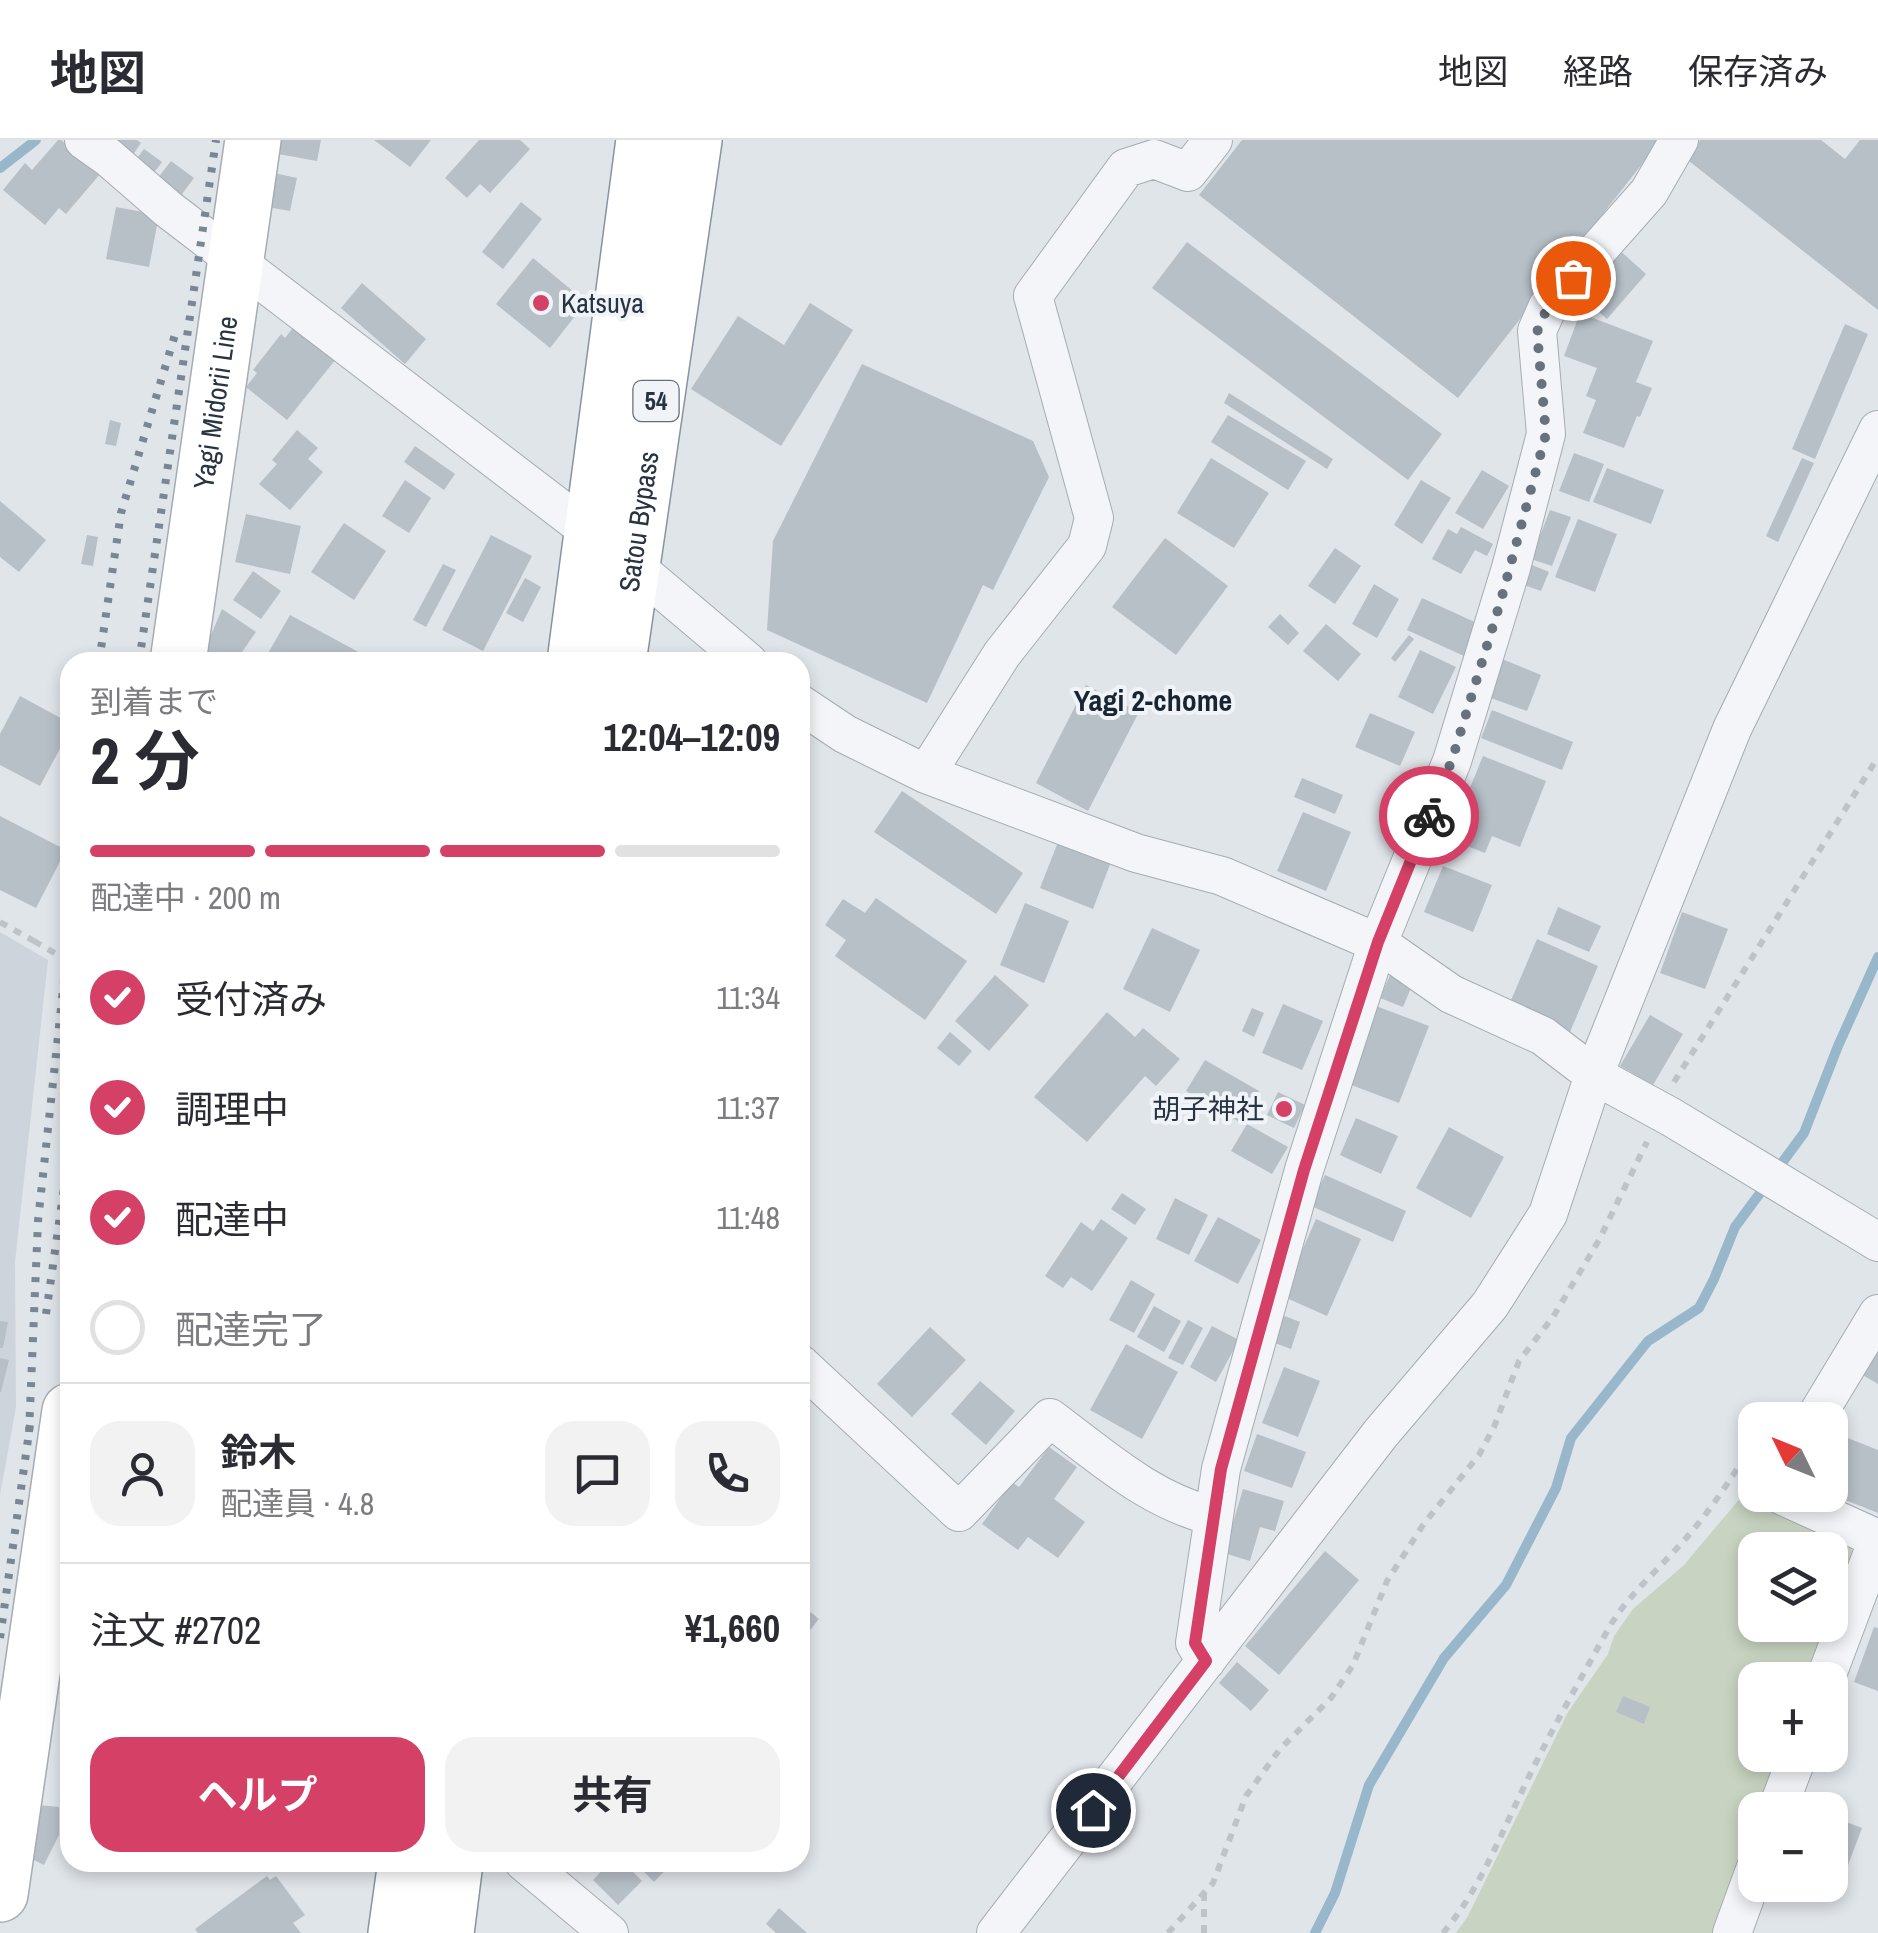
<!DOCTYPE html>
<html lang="ja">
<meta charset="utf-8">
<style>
body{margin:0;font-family:"Archivo Narrow","Noto Sans JP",sans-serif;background:#f2f2f3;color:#2b2b33;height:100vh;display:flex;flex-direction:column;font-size:38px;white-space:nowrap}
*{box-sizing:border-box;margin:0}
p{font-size:32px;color:#7c7c81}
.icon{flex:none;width:55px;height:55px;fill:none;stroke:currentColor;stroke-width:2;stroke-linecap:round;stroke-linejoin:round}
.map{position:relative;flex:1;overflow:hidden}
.side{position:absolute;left:60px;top:512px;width:750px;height:1220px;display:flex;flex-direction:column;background:#fff;border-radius:30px;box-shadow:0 5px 15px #0003}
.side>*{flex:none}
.needle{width:65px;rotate:313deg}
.fabs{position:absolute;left:1738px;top:1262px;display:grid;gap:20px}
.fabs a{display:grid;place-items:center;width:110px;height:110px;border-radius:20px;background:#fff;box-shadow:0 5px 15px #0003;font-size:50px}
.pin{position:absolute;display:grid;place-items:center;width:85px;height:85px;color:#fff;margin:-42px;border:5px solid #fff;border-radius:50%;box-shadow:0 2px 10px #0007}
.courier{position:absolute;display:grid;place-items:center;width:100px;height:100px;margin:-50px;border:8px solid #d44066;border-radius:50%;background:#fff;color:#222;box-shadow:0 2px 12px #0007}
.overview em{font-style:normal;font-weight:700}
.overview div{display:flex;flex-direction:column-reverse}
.overview{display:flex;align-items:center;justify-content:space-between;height:170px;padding:0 30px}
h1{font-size:65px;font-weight:700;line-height:75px}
.bar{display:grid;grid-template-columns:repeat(4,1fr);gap:15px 10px;align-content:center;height:120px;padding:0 30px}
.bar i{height:12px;border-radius:8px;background:#e1e1e2}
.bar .selected{background:#d44066}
.bar p{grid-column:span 4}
.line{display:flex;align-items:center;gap:25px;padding:0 30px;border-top:2px solid #e1e1e2}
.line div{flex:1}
.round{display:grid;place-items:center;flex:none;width:105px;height:105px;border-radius:30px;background:#f2f2f3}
ol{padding:0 30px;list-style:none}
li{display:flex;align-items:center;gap:30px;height:110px}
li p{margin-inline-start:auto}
li .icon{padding:10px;border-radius:50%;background:#d44066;color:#fff;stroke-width:4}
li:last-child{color:#7c7c81}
li i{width:55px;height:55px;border:5px solid #e1e1e2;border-radius:50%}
.action{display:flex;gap:20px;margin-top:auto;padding:20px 30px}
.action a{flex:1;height:115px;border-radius:30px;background:#d44066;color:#fff;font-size:40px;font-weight:700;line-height:115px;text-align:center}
.action a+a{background:#f2f2f3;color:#2b2b33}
header{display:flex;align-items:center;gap:60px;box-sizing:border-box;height:140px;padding:0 50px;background:#fff;border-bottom:2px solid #e1e1e2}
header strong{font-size:48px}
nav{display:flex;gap:55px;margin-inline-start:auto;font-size:35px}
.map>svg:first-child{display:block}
.built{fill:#ced4dc}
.green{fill:#c8d4c1}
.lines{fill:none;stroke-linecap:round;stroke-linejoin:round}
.stream{stroke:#99b7cb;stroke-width:10}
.building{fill:#b7bfc7}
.minor-casing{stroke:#a5acb4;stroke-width:40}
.secondary-casing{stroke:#a5acb4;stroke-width:58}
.trunk-casing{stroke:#8794a1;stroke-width:58}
.path{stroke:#bec3c9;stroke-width:6;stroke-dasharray:8 8;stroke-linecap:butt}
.minor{stroke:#f3f5f8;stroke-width:38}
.secondary{stroke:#fff;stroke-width:55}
.trunk{stroke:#fff;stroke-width:55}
.rail{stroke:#798694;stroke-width:8;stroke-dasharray:5 10;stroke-linecap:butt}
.path-bridge{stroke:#bec3c9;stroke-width:6;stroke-dasharray:8 8;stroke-linecap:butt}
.done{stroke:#68727d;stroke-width:10;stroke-dasharray:0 18}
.route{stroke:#d44066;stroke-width:12}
.poi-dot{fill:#d44066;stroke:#f0f3f7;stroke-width:4}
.labels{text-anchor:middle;stroke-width:8;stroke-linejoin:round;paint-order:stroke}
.shield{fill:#f0f3f7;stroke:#646d78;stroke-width:2.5}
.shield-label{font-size:25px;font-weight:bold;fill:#283442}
.poi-label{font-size:28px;fill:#283442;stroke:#f0f3f7;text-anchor:start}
.street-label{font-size:28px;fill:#283442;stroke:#f0f3f7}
.neighbourhood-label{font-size:30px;font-weight:bold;fill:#1a2533;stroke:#f0f3f7}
</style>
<header>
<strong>地図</strong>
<nav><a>地図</a><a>経路</a><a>保存済み</a></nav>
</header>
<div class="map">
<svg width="1878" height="1793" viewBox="0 0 1878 1793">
<rect width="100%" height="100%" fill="#e0e5ea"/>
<path class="built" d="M0 792 48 820 15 1122 16 1267 0 1355Z"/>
<path class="green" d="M1742 1356 1847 1399 1854 1416 1830 1480V1410H1755V1485H1828L1808 1540H1755V1615H1780L1760 1670H1755V1684L1715 1793H1456L1468 1776 1568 1572 1608 1514 1614 1496 1633 1469 1684 1425Z"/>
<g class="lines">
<path class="stream" d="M0 28 36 0
M1776 1031 1804 993 1838 906 1878 817
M1315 1793 1335 1753 1369 1645 1444 1518 1506 1445 1556 1348 1571 1298 1648 1201 1699 1168 1714 1139 1735 1087 1766 1045"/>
</g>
<path class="building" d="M58 0H61L101 33 66 74 59 68 45 85 3 50 25 23 32 30Z
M103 0H137L141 3 130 19Z
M281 0H321L317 21 278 14Z
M374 0H431L410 27Z
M479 0H520L530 9 490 53 480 44 467 58 445 38Z
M1242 0H1661L1458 258 1199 55Z
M1700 0H1821L1845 19 1860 0H1878V170L1689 21Z
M144 9 162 22 149 39 131 26Z
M171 21 194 38 177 61 154 43Z
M274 33 297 38 290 71 267 67Z
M521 62 542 79 503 129 482 112Z
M116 67 159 75 149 127 106 119Z
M1187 102 1442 294 1408 340 1152 148Z
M1617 108 1646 134 1607 179 1577 152Z
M533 118 586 162 550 208 496 164Z
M362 143 426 199 405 224 341 168Z
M810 163 853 190 781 306 691 249 738 176 784 205Z
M1580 173 1653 201 1636 242 1652 248 1640 277 1637 276 1624 308 1583 293 1596 260 1586 256 1597 228 1564 216Z
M1845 184 1868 194 1815 319 1792 309Z
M295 185 336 219 287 280 246 247 257 233 253 230 281 194 285 198Z
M862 224 1033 301 1049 337 993 450 983 445 927 563 767 490 773 401Z
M1229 253 1333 319 1327 329 1224 263Z
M1228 275 1306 321 1288 350 1211 302Z
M110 280 121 283 116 306 105 304Z
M297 290 318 308 308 319 323 332 290 370 259 344 277 324 272 320Z
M415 306 455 334 444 350 404 322Z
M1574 313 1604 324 1589 362 1559 351Z
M1211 318 1269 353 1234 408 1177 373Z
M1802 318 1814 323 1778 402 1766 396Z
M1607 328 1664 350 1651 384 1593 362Z
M1482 330 1509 346 1483 389 1455 373Z
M405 340 431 358 409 393 382 376Z
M1421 340 1451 358 1422 404 1394 385Z
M0 361 46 400 19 432 0 417Z
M1550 370 1571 377 1552 426 1531 419Z
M246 374 301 386 290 434 235 422Z
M1578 379 1617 394 1595 452 1555 437Z
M344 383 386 411 354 460 311 432Z
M1461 387 1493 404 1487 416 1475 410 1461 434 1432 419 1448 389 1457 394Z
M87 395 98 397 93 426 81 424Z
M491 395 532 416 483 511 442 490Z
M1165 398 1228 446 1176 515 1112 467Z
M1335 408 1361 426 1335 464 1308 446Z
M443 424 456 430 426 487 413 480Z
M1532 425 1549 432 1541 451 1524 445Z
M253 431 281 451 261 479 233 460Z
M525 438 541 447 523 482 506 473Z
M1374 444 1399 459 1377 498 1352 484Z
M1422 458 1479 484 1464 516 1407 490Z
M222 469 256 492 235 522H213L202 516Z
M1280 474 1299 493 1288 505 1268 487Z
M290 475 377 522H263Z
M1326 484 1361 514 1338 541 1303 511Z
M1409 495 1414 499 1395 522 1391 518Z
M1420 510 1456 527 1433 574 1398 557Z
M1502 519 1541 535 1527 571 1488 557Z
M1086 545 1139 572 1088 671 1036 643Z
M20 556 70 583V590L40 646 0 625V594Z
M1492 570 1573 602 1562 630 1481 598Z
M1370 573 1415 592 1400 626 1355 607Z
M1483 616 1546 641 1520 707 1492 696 1485 713 1449 699Z
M1302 638 1343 655 1335 674 1294 657Z
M902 651 1023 733 996 774 874 692Z
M1303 672 1351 692 1326 751 1277 731Z
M0 676 66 710 36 768 0 750Z
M1058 702 1111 722 1093 769 1040 748Z
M1443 726 1492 745 1473 792 1424 772Z
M876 758 967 821 925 880 835 816 846 800 825 785 843 759 865 773Z
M1025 763 1069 781 1044 843 1000 825Z
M1558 767 1601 786 1589 812 1547 794Z
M1682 772 1728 789 1705 849 1660 833Z
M1152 788 1200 810 1170 872 1123 849Z
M1537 799 1598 826 1570 892 1509 865Z
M1391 833 1413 843 1403 867 1380 858Z
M995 835 1029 865 989 911 955 881Z
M1283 864 1323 881 1302 930 1262 913Z
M1376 866 1429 886 1399 963 1346 943Z
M1252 868 1264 873 1254 897 1242 891Z
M1107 872 1135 897 1143 888 1180 919 1156 946 1145 936 1087 1002 1034 957Z
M1650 875 1683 894 1653 945 1620 926Z
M950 892 972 911 959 926 937 908Z
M1205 920 1259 951 1241 983 1186 951Z
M1278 952 1305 965 1294 988 1267 975Z
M1356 978 1398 996 1381 1034 1340 1015Z
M1247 984 1288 1007 1272 1034 1231 1011Z
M1449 987 1504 1017 1471 1078 1416 1048Z
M1325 1035 1406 1071 1393 1102 1311 1066Z
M1122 1053 1146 1069 1135 1085 1111 1069Z
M1175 1058 1208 1075 1189 1115 1156 1099Z
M1218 1077 1261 1100 1238 1144 1194 1121Z
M1101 1079 1128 1098 1092 1151 1071 1137 1063 1148 1045 1136 1081 1082 1093 1091Z
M1316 1079 1361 1099 1327 1176 1282 1156Z
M1131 1140 1155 1154 1134 1193 1109 1180Z
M1154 1166 1181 1181 1164 1212 1137 1197Z
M1282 1175 1300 1182 1291 1209 1272 1202Z
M1188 1180 1203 1188 1183 1225 1168 1218Z
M0 1181 8 1182 3 1208H0Z
M1212 1186 1239 1200 1216 1242 1190 1227Z
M930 1187 966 1220 912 1277 877 1244Z
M1126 1204 1178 1232 1142 1299 1090 1270Z
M1878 1207V1244L1861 1234Z
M0 1218 9 1220 1 1252H0Z
M1284 1227 1320 1241 1298 1297 1262 1283Z
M980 1241 1015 1271 986 1305 951 1274Z
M1830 1291 1878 1310V1373L1830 1354Z
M1257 1294 1306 1312 1292 1348 1244 1331Z
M1049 1307 1077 1327 1054 1359 1085 1382 1058 1418 1028 1397 1018 1410 982 1384 1012 1342 1019 1347Z
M1243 1349 1284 1361 1275 1391 1260 1387 1250 1421 1224 1413Z
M1325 1411 1359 1440 1279 1535 1245 1506Z
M803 1466 819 1479 807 1494 800 1489V1470Z
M1874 1487 1878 1488V1551L1854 1542Z
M1237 1522 1269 1550 1251 1571 1219 1543Z
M1623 1556 1650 1567 1644 1584 1616 1572Z
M38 1665 59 1667V1695L44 1725 30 1718Z
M1830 1676 1862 1688 1836 1757 1812 1748 1813 1745H1830Z
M610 1722H623L642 1741 618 1765 593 1740Z
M634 1722H673L654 1742Z
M267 1736 270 1740 276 1736 305 1775 293 1783 301 1793H198L195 1789Z
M779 1768 807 1793H776L766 1784Z"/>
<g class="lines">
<defs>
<path id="minor" d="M84 0 108 17 168 69 632 424 748 522
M800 564 845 594 926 634 1136 713 1222 736 1378 803 1451 854 1543 896 1594 935 1671 977 1878 1102
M926 634 1002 514 1087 406 1094 378 1033 156 1126 28 1154 19 1188 32 1213 0
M800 1224 959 1372 1050 1278C1100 1315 1151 1362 1214 1376
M1814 1280 1878 1174
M1781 1355 1878 1399
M1206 1521 1195 1503 1221 1329 1304 1030 1378 803 1452 621 1511 428 1546 294 1537 191 1548 166 1649 52 1679 0
M1825 1540 1878 1399
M1777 1670 1798 1615
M524 1722 609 1793
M996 1793 1381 1293 1490 1165 1548 1074 1594 935 1732 589 1878 290
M1732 1793 1755 1730"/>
<g id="secondary">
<path id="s1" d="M178 522 253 0"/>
<path d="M0 1754 70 1271"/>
</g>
<g id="trunk">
<path d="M575 522 644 0"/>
<path id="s2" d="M618 522 694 0"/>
<path d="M396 1793 406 1722"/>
<path d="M446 1793 455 1722"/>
</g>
</defs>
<use href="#minor" class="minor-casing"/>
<use href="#secondary" class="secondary-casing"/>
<use href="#trunk" class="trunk-casing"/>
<path class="path" d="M0 782 34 801
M1674 942 1878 617
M1769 1280 1780 1264
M1168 1793 1213 1743 1246 1656 1280 1609 1331 1558 1353 1525 1387 1441 1423 1385 1479 1315 1494 1287 1519 1221 1553 1177 1599 1100 1647 1002
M1204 1793V1754
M1443 1793C1479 1751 1500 1696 1524 1647 1549 1594 1578 1544 1606 1493 1624 1459 1654 1434 1679 1406 1708 1375 1732 1337 1755 1301"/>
<use href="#minor" class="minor"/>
<use href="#secondary" class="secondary"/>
<use href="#trunk" class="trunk"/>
<path class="rail" d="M99 522 121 373 177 188
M139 522 216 0
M46 1174 70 1006
M29 1292 38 1081 70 785
M0 1498 31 1278"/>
<path class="path-bridge" d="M34 801 70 822"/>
</g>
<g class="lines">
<path class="done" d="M1429 676 1452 620 1501 460 1546 294 1537 192 1548 166 1573 138"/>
<path class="route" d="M1093 1670 1206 1521 1195 1503 1221 1329 1304 1030 1378 802 1429 676"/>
</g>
<g class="poi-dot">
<circle cx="541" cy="163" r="10"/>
<circle cx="1284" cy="969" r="10"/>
</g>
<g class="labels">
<rect class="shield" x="633.5" y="241" width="45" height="40" rx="8"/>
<g class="shield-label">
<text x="656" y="270">54</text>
</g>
<g class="poi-label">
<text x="561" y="173">Katsuya</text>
<text x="1264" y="979" text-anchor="end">胡子神社</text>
</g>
<g class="street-label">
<text dy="10" stroke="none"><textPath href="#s1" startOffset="262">Yagi Midorii Line</textPath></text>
<text dy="10" stroke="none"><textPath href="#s2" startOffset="142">Satou Bypass</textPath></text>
</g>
<g class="neighbourhood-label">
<text x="1153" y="571">Yagi 2-chome</text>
</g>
</g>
</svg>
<div class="fabs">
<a><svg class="needle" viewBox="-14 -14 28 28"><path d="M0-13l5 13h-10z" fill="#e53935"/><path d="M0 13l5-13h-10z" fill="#7c7c81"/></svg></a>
<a><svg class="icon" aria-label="layers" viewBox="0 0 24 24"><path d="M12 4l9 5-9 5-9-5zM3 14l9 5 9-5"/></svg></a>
<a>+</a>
<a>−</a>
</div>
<div class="pin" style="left:1573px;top:138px;background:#ea580c"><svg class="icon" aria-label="bag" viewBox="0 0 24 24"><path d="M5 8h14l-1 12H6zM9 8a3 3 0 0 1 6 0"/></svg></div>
<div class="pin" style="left:1093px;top:1670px;background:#1f2937"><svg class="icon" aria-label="home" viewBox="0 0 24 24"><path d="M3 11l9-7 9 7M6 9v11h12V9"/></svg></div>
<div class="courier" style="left:1429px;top:676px"><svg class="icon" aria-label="bike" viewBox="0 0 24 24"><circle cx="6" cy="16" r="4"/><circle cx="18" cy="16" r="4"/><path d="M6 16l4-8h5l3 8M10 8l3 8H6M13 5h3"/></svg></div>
<section class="side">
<div class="overview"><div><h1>2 分</h1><p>到着まで</p></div><em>12:04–12:09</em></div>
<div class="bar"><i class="selected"></i><i class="selected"></i><i class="selected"></i><i></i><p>配達中 · 200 m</p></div>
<ol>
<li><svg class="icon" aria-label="check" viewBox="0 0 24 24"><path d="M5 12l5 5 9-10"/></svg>受付済み<p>11:34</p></li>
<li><svg class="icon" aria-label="check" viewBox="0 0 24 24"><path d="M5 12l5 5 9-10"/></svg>調理中<p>11:37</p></li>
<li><svg class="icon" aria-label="check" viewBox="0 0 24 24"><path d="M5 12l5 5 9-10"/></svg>配達中<p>11:48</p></li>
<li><i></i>配達完了</li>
</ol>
<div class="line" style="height:180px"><a class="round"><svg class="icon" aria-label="person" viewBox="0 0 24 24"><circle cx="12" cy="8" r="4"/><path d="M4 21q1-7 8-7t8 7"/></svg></a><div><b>鈴木</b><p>配達員 · 4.8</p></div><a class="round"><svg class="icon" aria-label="chat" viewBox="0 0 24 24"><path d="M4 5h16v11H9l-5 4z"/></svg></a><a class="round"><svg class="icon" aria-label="phone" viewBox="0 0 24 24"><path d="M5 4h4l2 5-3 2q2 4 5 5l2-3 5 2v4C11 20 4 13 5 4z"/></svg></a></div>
<div class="line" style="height:130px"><div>注文 #2702</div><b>¥1,660</b></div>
<div class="action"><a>ヘルプ</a><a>共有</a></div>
</section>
</div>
